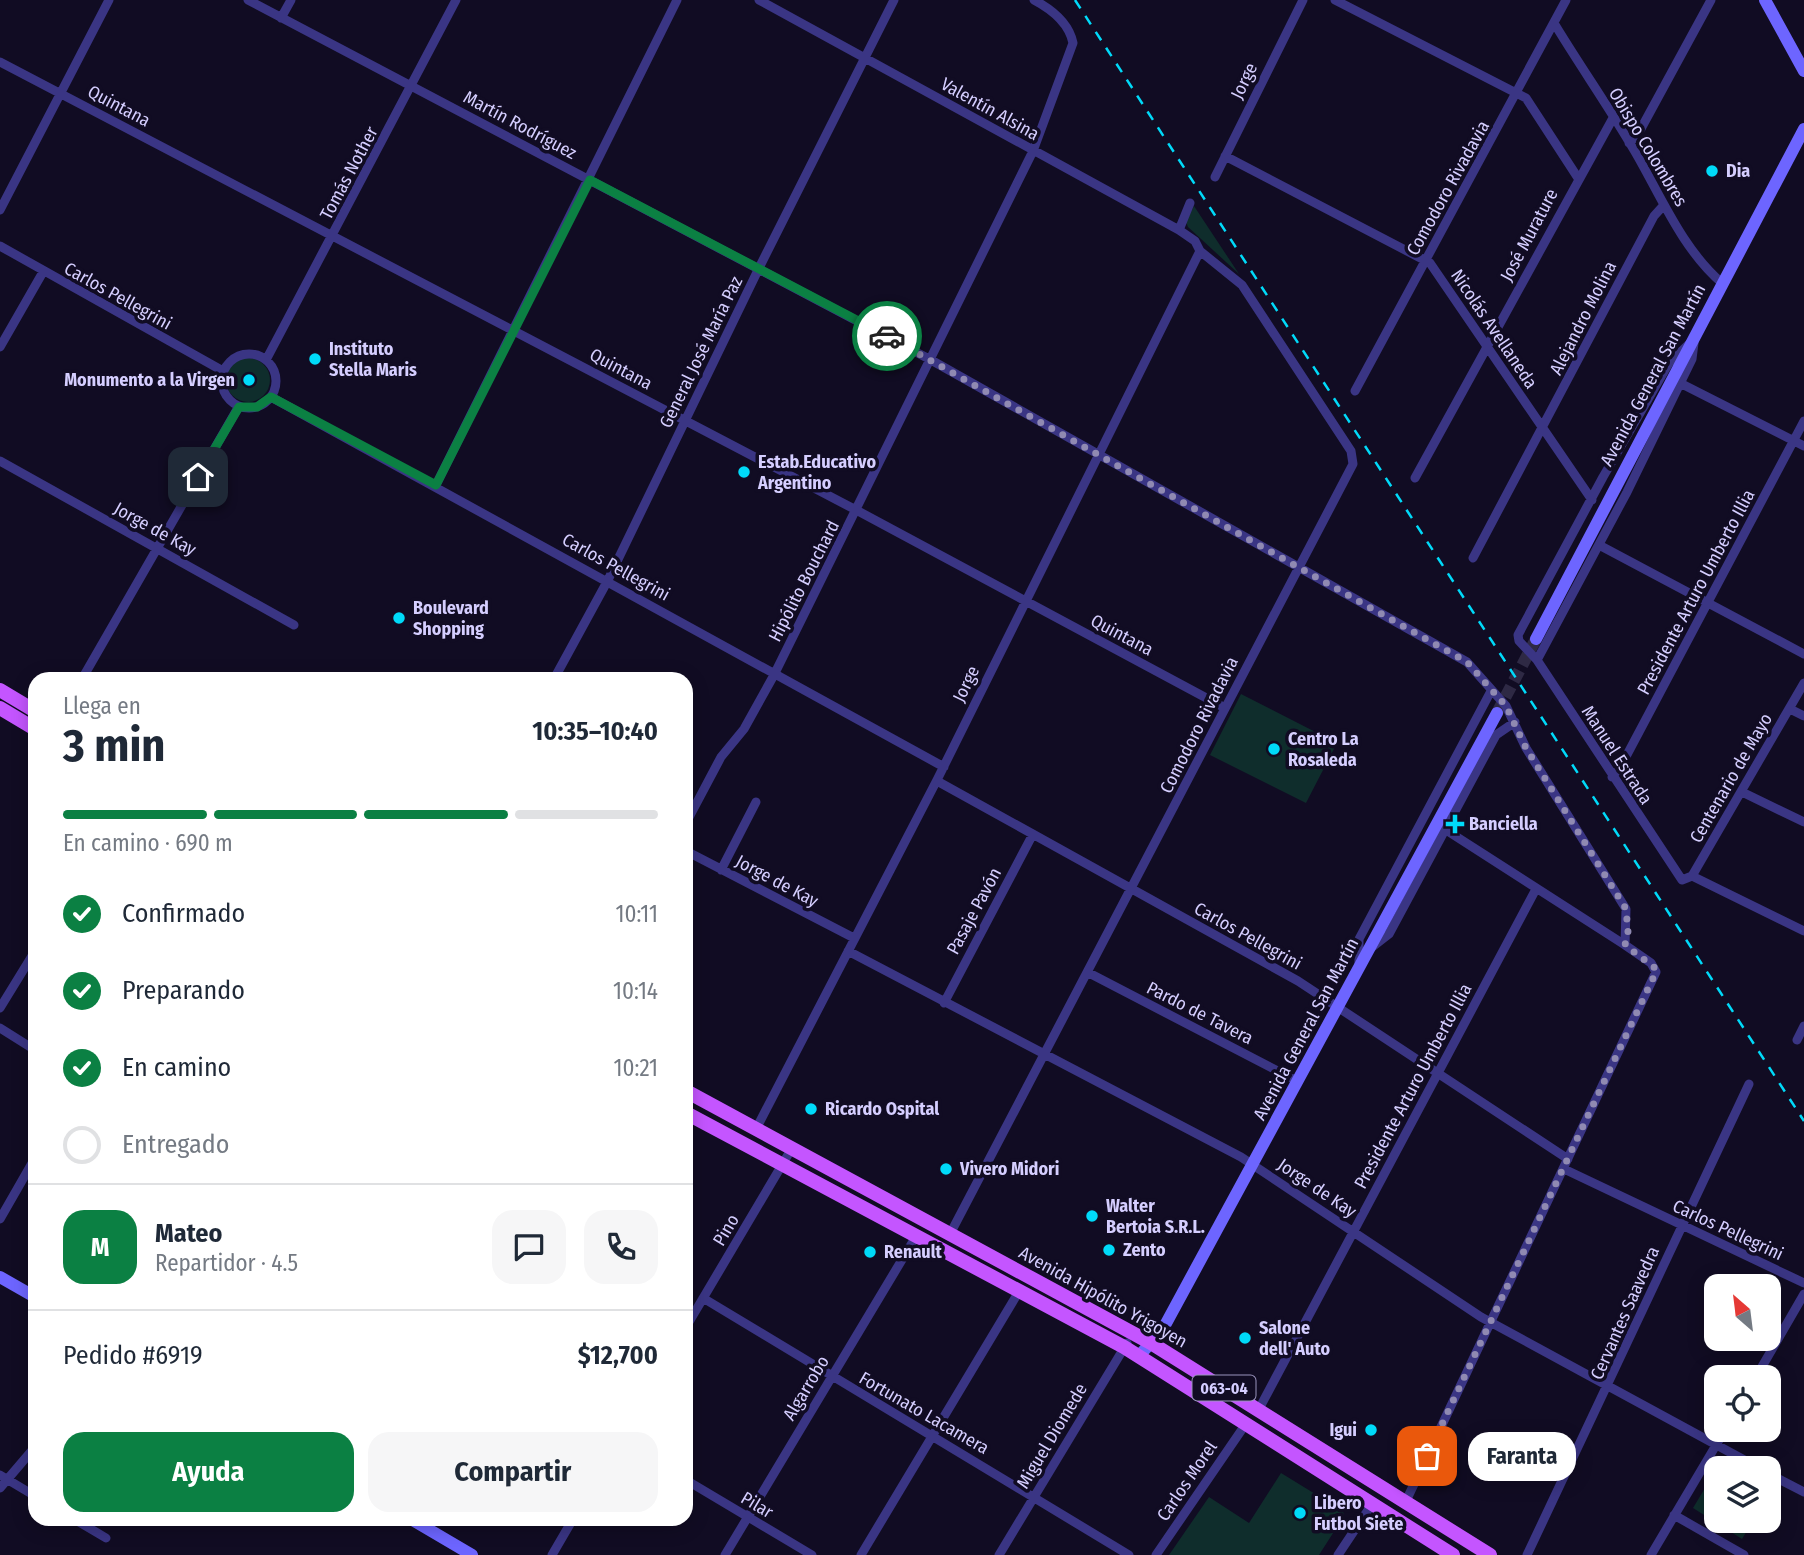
<!DOCTYPE html>
<html lang="es">
<meta charset="utf-8">
<style>
body{margin:0;font-family:"Fira Sans Condensed",sans-serif;background:#f6f6f7;color:#1f2937;height:100vh;display:flex;flex-direction:column;font-size:26px;white-space:nowrap}
*{box-sizing:border-box;margin:0}
p{font-size:23px;color:#747a83}
.icon{flex:none;width:38px;height:38px;fill:none;stroke:currentColor;stroke-width:2;stroke-linecap:round;stroke-linejoin:round}
.map{position:relative;flex:1;overflow:hidden}
.side{position:absolute;left:28px;top:672px;width:665px;height:854px;display:flex;flex-direction:column;background:#fff;border-radius:21px;box-shadow:0 4px 18px #0003}
.side>*{flex:none}
.needle{width:46px;rotate:332deg}
.controls{position:absolute;left:1704px;top:1274px;display:grid;gap:14px}
.controls a{display:grid;place-items:center;width:77px;height:77px;border-radius:14px;background:#fff;box-shadow:0 4px 18px #0003;font-size:35px}
.pin{position:absolute;display:grid;place-items:center;width:60px;height:60px;color:#fff;margin:-30px;border-radius:14px;box-shadow:0 4px 10px #0006}
.courier{position:absolute;display:grid;place-items:center;width:70px;height:70px;margin:-35px;border:5px solid #0b8043;border-radius:50%;background:#fff;color:#222;box-shadow:0 2px 9px #0007}
.bubble{position:absolute;height:49px;border-radius:21px;background:#fff;box-shadow:0 4px 18px #0003;font-size:23px;font-weight:700;line-height:49px;text-align:center}
.headline em{font-style:normal;font-weight:700}
.headline div{display:flex;flex-direction:column-reverse}
.headline{display:flex;align-items:center;justify-content:space-between;height:119px;padding:0 35px}
h1{font-size:46px;font-weight:700;line-height:52px}
.bar{display:grid;grid-template-columns:repeat(4,1fr);gap:10px 7px;align-content:center;height:84px;padding:0 35px}
.bar i{height:9px;border-radius:5px;background:#e0e1e3}
.bar .current{background:#0b8043}
.bar p{grid-column:span 4}
.line{display:flex;align-items:center;gap:18px;padding:0 35px;border-top:2px solid #e0e1e3}
.line div{flex:1}
.round{display:grid;place-items:center;flex:none;width:74px;height:74px;border-radius:21px;background:#f6f6f7}
ol{padding:0 35px;list-style:none}
li{display:flex;align-items:center;gap:21px;height:77px}
li p{margin-inline-start:auto}
li .icon{padding:7px;border-radius:50%;background:#0b8043;color:#fff;stroke-width:4}
li:last-child{color:#747a83}
li i{width:38px;height:38px;border:4px solid #e0e1e3;border-radius:50%}
.action{display:flex;gap:14px;margin-top:auto;padding:14px 35px}
.action a{flex:1;height:80px;border-radius:21px;background:#0b8043;color:#fff;font-size:28px;font-weight:700;line-height:80px;text-align:center}
.action a+a{background:#f6f6f7;color:#1f2937}
.map>svg:first-child{display:block}
.green{fill:#0f2d2c}
.lines{fill:none;stroke-linecap:round;stroke-linejoin:round}
.secondary-tunnel{stroke:#2e2944;stroke-width:12;stroke-dasharray:12 6;stroke-linecap:butt}
.street{stroke:#3a3584;stroke-width:9}
.secondary{stroke:#6d65ff;stroke-width:12}
.primary{stroke:#c455ff;stroke-width:14}
.rail{stroke:#00daf9;stroke-width:2.5;stroke-dasharray:10 9;stroke-linecap:butt}
.done{stroke:#908ab2;stroke-width:7;stroke-dasharray:0 12.6}
.route{stroke:#0b8043;stroke-width:9}
.poi-dot{fill:#00daf9;stroke:#110c23;stroke-width:2.5}
.labels{text-anchor:middle;stroke-width:7;stroke-linejoin:round;paint-order:stroke}
.shield{fill:#110c23;stroke:#9a94bd;stroke-width:2}
.shield-label{font-size:16px;font-weight:bold;fill:#d5ceff}
.street-label{font-size:18px;fill:#d5ceff;stroke:#110c23}
.poi-label{font-size:18px;font-weight:bold;fill:#d5ceff;stroke:#110c23;text-anchor:start}
</style>
<div class="map">
<svg width="1804" height="1555" viewBox="0 0 1804 1555">
<rect width="100%" height="100%" fill="#110c23"/>
<path class="green" d="M1194 206 1239 274 1188 227 1186 222Z
M226 380a22 22 0 1 1 44 0a22 22 0 1 1-44 0Z
M1241 694 1337 743 1306 803 1210 755Z
M1720 1463 1729 1468H1717V1521H1753L1742 1539 1693 1508Z
M1281 1473 1343 1511 1344 1516 1319 1555H1169L1209 1497 1249 1523Z"/>
<g class="lines">
<path class="secondary-tunnel" d="M1497 713 1536 639"/>
<path class="street" d="M248 0 931 360 1467 662 1506 706 1526 748 1626 909 1625 945
M759 0 1179 230 1195 241 1200 251
M1335 0 1526 98 1578 178
M281 18 291 0
M1554 23C1580 66 1609 107 1634 150 1660 194 1682 249 1722 283
M0 62 858 511 1225 708
M1629 143 1637 136 1711 0
M1225 156 1430 263 1592 500
M1215 177 1303 0
M0 210 109 0
M1179 230 1190 203
M0 246 223 371
M1689 344 1669 363 1603 477 1518 635 1519 641 1537 660 1682 880 1692 876 1804 683
M0 347 43 272
M222 381a27 27 0 1 1 54 0a27 27 0 1 1-54 0Z
M266 360 456 0
M1676 381 1804 446
M1355 391 1566 0
M271 397 944 767
M0 461 294 625
M1415 478 1613 118
M436 485 677 0
M1599 545 1804 654
M1473 558 1654 216 1664 205
M1537 660 1627 492 1692 359 1694 343
M82 679 239 406
M554 679 608 580 759 268 894 0
M1790 709 1804 716
M1612 777 1621 766 1804 421
M937 781 1298 981 1568 1159
M1742 792 1804 822
M686 823 721 757 744 729 774 675 1033 151 1073 43C1069 23 1051 9 1034 0
M686 851 854 938
M721 870 756 802
M1692 876 1804 931
M1371 948 1389 934 1496 735 1515 722
M848 951 1241 1157 1481 1317 1759 1468
M1359 963V939L1491 691
M1089 973 1297 1081
M944 1003 1033 834
M0 1008 35 951
M0 1028 35 1050
M1797 1040 1804 1026
M756 1129 938 778 1200 251
M1564 1169 1804 1283
M0 1219 35 1158
M949 1236 1353 464 1351 451 1242 285 1200 251
M703 1298 1129 1555
M686 1327 792 1148
M1756 1377 1804 1294
M1259 1409 1536 889
M1769 1474 1804 1492
M0 1475 35 1496
M686 1480 812 1555
M0 1488 35 1447
M1406 1501 1656 972 1651 963 1625 945 1446 830
M1674 1515 1744 1555
M74 1519 106 1538
M552 1555 573 1519
M725 1555 915 1238
M861 1555 1018 1293
M999 1555 1127 1343
M1156 1555 1245 1425
M1338 1555 1372 1504
M1527 1555 1749 1084
M1651 1555 1725 1430"/>
<path class="secondary" d="M1765 0 1804 71
M1536 639 1804 129
M0 1277 35 1297
M1139 1356 1163 1329 1497 713
M411 1519 472 1555"/>
<path class="primary" d="M0 690 35 711
M0 708 35 729
M686 1091 1151 1343 1490 1555
M686 1113 1124 1347 1453 1555"/>
<path class="rail" d="M1075 0 1804 1121"/>
</g>
<g class="lines">
<path class="done" d="M887 336 1467 662 1506 706 1526 748 1626 909 1628 932 1625 945 1654 967 1656 972 1427 1456"/>
<path class="route" d="M198 477 239 407H257L271 397 436 485 590 180 887 336"/>
</g>
<g class="poi-dot">
<circle cx="1712" cy="171" r="7"/>
<circle cx="315" cy="359" r="7"/>
<circle cx="249" cy="380" r="7"/>
<circle cx="744" cy="472" r="7"/>
<circle cx="399" cy="618" r="7"/>
<circle cx="1274" cy="749" r="7"/>
<path d="M1451.5 813.5h7v7h7v7h-7v7h-7v-7h-7v-7h7z"/>
<circle cx="811" cy="1109" r="7"/>
<circle cx="946" cy="1169" r="7"/>
<circle cx="1092" cy="1216" r="7"/>
<circle cx="1109" cy="1250" r="7"/>
<circle cx="870" cy="1252" r="7"/>
<circle cx="1245" cy="1338" r="7"/>
<circle cx="1371" cy="1430" r="7"/>
<circle cx="1300" cy="1513" r="7"/>
</g>
<g class="labels">
<rect class="shield" x="1192.5" y="1375.5" width="63" height="25" rx="5"/>
<g class="shield-label">
<text x="1224" y="1394">063-04</text>
</g>
<g class="street-label">
<text transform="translate(1244 81) rotate(-64)" y="6">Jorge</text>
<text transform="translate(119 106) rotate(28)" y="6">Quintana</text>
<text transform="translate(990 109) rotate(29)" y="6">Valentín Alsina</text>
<text transform="translate(520 125) rotate(28)" y="6">Martín Rodríguez</text>
<text transform="translate(1648 147) rotate(59)" y="6">Obispo Colombres</text>
<text transform="translate(349 173) rotate(-62)" y="6">Tomás Nother</text>
<text transform="translate(1448 188) rotate(-61)" y="6">Comodoro Rivadavia</text>
<text transform="translate(1529 235) rotate(-62)" y="6">José Murature</text>
<text transform="translate(118 296) rotate(29)" y="6">Carlos Pellegrini</text>
<text transform="translate(1583 318) rotate(-63)" y="6">Alejandro Molina</text>
<text transform="translate(1494 329) rotate(56)" y="6">Nicolás Avellaneda</text>
<text transform="translate(701 352) rotate(-64)" y="6">General José María Paz</text>
<text transform="translate(621 369) rotate(28)" y="6">Quintana</text>
<text transform="translate(1653 375) rotate(-62)" y="6">Avenida General San Martín</text>
<text transform="translate(155 529) rotate(29)" y="6">Jorge de Kay</text>
<text transform="translate(616 567) rotate(29)" y="6">Carlos Pellegrini</text>
<text transform="translate(804 581) rotate(-63)" y="6">Hipólito Bouchard</text>
<text transform="translate(1696 592) rotate(-62)" y="6">Presidente Arturo Umberto Illia</text>
<text transform="translate(1122 635) rotate(28)" y="6">Quintana</text>
<text transform="translate(966 684) rotate(-64)" y="6">Jorge</text>
<text transform="translate(1199 725) rotate(-63)" y="6">Comodoro Rivadavia</text>
<text transform="translate(1617 755) rotate(57)" y="6">Manuel Estrada</text>
<text transform="translate(1731 778) rotate(-60)" y="6">Centenario de Mayo</text>
<text transform="translate(777 881) rotate(28)" y="6">Jorge de Kay</text>
<text transform="translate(974 911) rotate(-62)" y="6">Pasaje Pavón</text>
<text transform="translate(1248 936) rotate(29)" y="6">Carlos Pellegrini</text>
<text transform="translate(1200 1013) rotate(27)" y="6">Pardo de Tavera</text>
<text transform="translate(1306 1029) rotate(-62)" y="6">Avenida General San Martín</text>
<text transform="translate(1413 1086) rotate(-62)" y="6">Presidente Arturo Umberto Illia</text>
<text transform="translate(1317 1188) rotate(34)" y="6">Jorge de Kay</text>
<text transform="translate(726 1230) rotate(-59)" y="6">Pino</text>
<text transform="translate(1728 1230) rotate(25)" y="6">Carlos Pellegrini</text>
<text transform="translate(1103 1297) rotate(29)" y="6">Avenida Hipólito Yrigoyen</text>
<text transform="translate(1625 1313) rotate(-66)" y="6">Cervantes Saavedra</text>
<text transform="translate(806 1388) rotate(-59)" y="6">Algarrobo</text>
<text transform="translate(924 1413) rotate(30)" y="6">Fortunato Lacamera</text>
<text transform="translate(1052 1436) rotate(-59)" y="6">Miguel Diomede</text>
<text transform="translate(1187 1481) rotate(-56)" y="6">Carlos Morel</text>
<text transform="translate(757 1505) rotate(31)" y="6">Pilar</text>
</g>
<g class="poi-label">
<text x="1726" y="177">Dia</text>
<text x="329" y="355">Instituto<tspan x="329" dy="21">Stella Maris</tspan></text>
<text x="235" y="386" text-anchor="end">Monumento a la Virgen</text>
<text x="758" y="468">Estab.Educativo<tspan x="758" dy="21">Argentino</tspan></text>
<text x="413" y="614">Boulevard<tspan x="413" dy="21">Shopping</tspan></text>
<text x="1288" y="745">Centro La<tspan x="1288" dy="21">Rosaleda</tspan></text>
<text x="1469" y="830">Banciella</text>
<text x="825" y="1115">Ricardo Ospital</text>
<text x="960" y="1175">Vivero Midori</text>
<text x="1106" y="1212">Walter<tspan x="1106" dy="21">Bertoia S.R.L.</tspan></text>
<text x="1123" y="1256">Zento</text>
<text x="884" y="1258">Renault</text>
<text x="1259" y="1334">Salone<tspan x="1259" dy="21">dell' Auto</tspan></text>
<text x="1357" y="1436" text-anchor="end">Igui</text>
<text x="1314" y="1509">Libero<tspan x="1314" dy="21">Futbol Siete</tspan></text>
</g>
</g>
</svg>
<div class="controls">
<a><svg class="needle" viewBox="-14 -14 28 28"><path d="M0-13l5 13h-10z" fill="#e53935"/><path d="M0 13l5-13h-10z" fill="#747a83"/></svg></a>
<a><svg class="icon" aria-label="locate" viewBox="0 0 24 24"><circle cx="12" cy="12" r="6"/><path d="M12 2v4M12 18v4M2 12h4M18 12h4"/></svg></a>
<a><svg class="icon" aria-label="layers" viewBox="0 0 24 24"><path d="M12 4l9 5-9 5-9-5zM3 14l9 5 9-5"/></svg></a>
</div>
<div class="pin" style="left:1427px;top:1456px;background:#ea580c"><svg class="icon" aria-label="bag" viewBox="0 0 24 24"><path d="M5 8h14l-1 12H6zM9 8a3 3 0 0 1 6 0"/></svg></div>
<div class="pin" style="left:198px;top:477px;background:#1f2937"><svg class="icon" aria-label="home" viewBox="0 0 24 24"><path d="M3 11l9-7 9 7M6 9v11h12V9"/></svg></div>
<div class="courier" style="left:887px;top:336px"><svg class="icon" aria-label="car" viewBox="0 0 24 24"><path d="M5 17H2v-5l4-1 3-4h7l3 4 3 1v5h-3M9 17h6M6 11h13"/><circle cx="7" cy="17" r="2"/><circle cx="17" cy="17" r="2"/></svg></div>
<div class="bubble" style="left:1468px;top:1432px;width:108px">Faranta</div>
<section class="side">
<div class="headline"><div><h1>3 min</h1><p>Llega en</p></div><em>10:35–10:40</em></div>
<div class="bar"><i class="current"></i><i class="current"></i><i class="current"></i><i></i><p>En camino · 690 m</p></div>
<ol>
<li><svg class="icon" aria-label="check" viewBox="0 0 24 24"><path d="M5 12l5 5 9-10"/></svg>Confirmado<p>10:11</p></li>
<li><svg class="icon" aria-label="check" viewBox="0 0 24 24"><path d="M5 12l5 5 9-10"/></svg>Preparando<p>10:14</p></li>
<li><svg class="icon" aria-label="check" viewBox="0 0 24 24"><path d="M5 12l5 5 9-10"/></svg>En camino<p>10:21</p></li>
<li><i></i>Entregado</li>
</ol>
<div class="line" style="height:126px"><b class="round" style="background:#0b8043;color:#fff">M</b><div><b>Mateo</b><p>Repartidor · 4.5</p></div><a class="round"><svg class="icon" aria-label="chat" viewBox="0 0 24 24"><path d="M4 5h16v11H9l-5 4z"/></svg></a><a class="round"><svg class="icon" aria-label="phone" viewBox="0 0 24 24"><path d="M5 4h4l2 5-3 2q2 4 5 5l2-3 5 2v4C11 20 4 13 5 4z"/></svg></a></div>
<div class="line" style="height:91px"><div>Pedido #6919</div><b>$12,700</b></div>
<div class="action"><a>Ayuda</a><a>Compartir</a></div>
</section>
</div>
